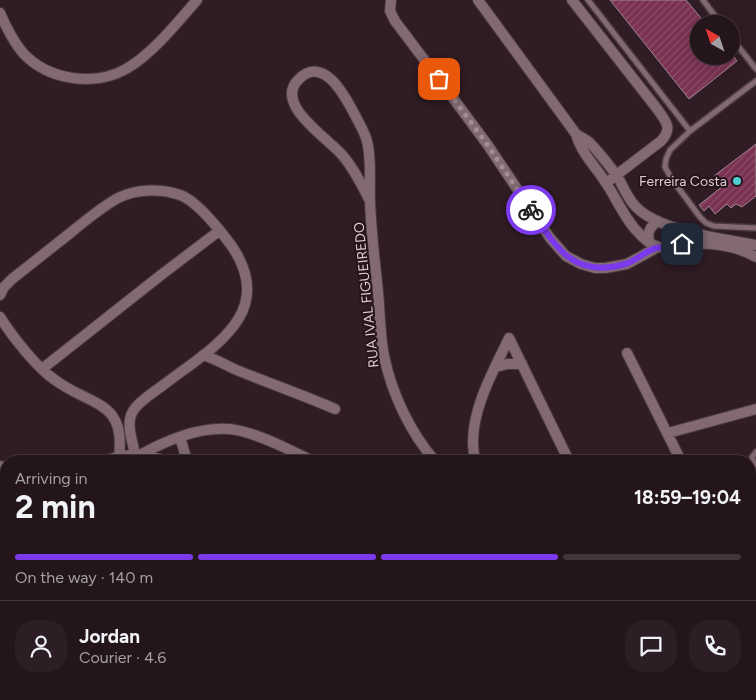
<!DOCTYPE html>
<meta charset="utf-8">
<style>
body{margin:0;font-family:Figtree,sans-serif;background:#2c1e24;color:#f1f3f6;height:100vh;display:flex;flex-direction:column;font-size:19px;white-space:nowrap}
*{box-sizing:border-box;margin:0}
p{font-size:16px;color:#a39fa3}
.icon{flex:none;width:28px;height:28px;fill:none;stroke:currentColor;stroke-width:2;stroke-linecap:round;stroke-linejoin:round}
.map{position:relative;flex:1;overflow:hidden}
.sheet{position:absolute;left:0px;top:455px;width:756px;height:245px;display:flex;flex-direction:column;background:#24151b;border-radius:20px 20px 0 0;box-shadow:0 5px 20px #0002,0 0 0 1px #41343a}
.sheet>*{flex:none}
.needle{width:32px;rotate:320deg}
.fabs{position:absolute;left:690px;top:15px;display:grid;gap:10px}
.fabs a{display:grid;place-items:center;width:50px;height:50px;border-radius:50%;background:#24151b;box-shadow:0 5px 20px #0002,0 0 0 1px #41343a;font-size:25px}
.pin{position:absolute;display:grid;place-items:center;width:42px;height:42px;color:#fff;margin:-21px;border-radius:10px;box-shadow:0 2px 8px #0006}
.courier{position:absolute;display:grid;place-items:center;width:50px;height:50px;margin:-25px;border:4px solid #7c3aed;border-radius:50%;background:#fff;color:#222;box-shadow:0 1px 6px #0007}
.head em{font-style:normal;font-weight:700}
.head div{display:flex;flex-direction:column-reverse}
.head{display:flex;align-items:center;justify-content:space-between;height:85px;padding:0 15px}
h1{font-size:32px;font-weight:700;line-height:38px}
.bar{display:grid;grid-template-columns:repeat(4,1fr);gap:8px 5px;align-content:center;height:60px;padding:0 15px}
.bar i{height:6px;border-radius:4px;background:#41343a}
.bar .active{background:#7c3aed}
.bar p{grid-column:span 4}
.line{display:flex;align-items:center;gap:12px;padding:0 15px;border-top:1px solid #41343a}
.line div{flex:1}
.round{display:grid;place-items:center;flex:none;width:52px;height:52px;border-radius:20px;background:#2c1e24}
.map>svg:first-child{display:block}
.forest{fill:url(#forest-crowns)}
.building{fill:url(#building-hatch);stroke:#9f858e}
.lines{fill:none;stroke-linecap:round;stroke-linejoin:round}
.lane-casing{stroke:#4a3a40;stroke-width:8}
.street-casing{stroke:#4a3a40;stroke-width:12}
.lane{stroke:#826972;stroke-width:5}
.street{stroke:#826972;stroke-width:10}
.done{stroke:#a09096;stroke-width:5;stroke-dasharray:0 9}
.route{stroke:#7c3aed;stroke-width:6}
.poi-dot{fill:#52cdcf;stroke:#26131b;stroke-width:2}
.labels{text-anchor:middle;stroke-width:4;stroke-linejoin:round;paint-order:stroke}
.poi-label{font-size:14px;fill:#ddced3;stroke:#26131b;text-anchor:end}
.street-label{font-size:14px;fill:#ddced3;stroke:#26131b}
</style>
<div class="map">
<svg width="756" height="700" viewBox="0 0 756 700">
<defs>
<pattern id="forest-crowns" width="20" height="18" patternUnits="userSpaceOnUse" patternTransform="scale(1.25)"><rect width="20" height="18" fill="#59263c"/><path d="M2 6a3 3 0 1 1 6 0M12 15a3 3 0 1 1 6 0" fill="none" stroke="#704457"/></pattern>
<pattern id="building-hatch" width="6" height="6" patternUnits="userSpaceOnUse" patternTransform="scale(1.25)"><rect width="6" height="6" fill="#7a3152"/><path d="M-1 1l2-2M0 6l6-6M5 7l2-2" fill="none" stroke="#8c4e6a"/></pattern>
</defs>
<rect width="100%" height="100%" fill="#301c24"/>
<path class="forest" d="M402 694H529L532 700H411Z"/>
<path class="building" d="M610 0H686L706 24H699V56H733L737 61 689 99Z
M756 144V196L742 207 736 204 731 208 727 204 715 214 709 206 704 211 699 205 723 186 714 176Z"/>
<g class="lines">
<defs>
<path id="lane" d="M588 0 690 131
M703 0 721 24
M731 37 756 69
M756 81 690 131 670 150 666 159 665 167 671 178 700 217 706 223 714 226 756 228
M756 452 752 457 756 466"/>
<path id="street" d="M391 0 390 11 395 21 450 94 487 144 550 238 566 256 581 264 595 268H605L627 264 658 247
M478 0 576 134C581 153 596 167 606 183 616 198 623 215 635 229 641 236 650 245 659 247 668 249 677 244 685 244 709 242 735 245 756 257
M572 0 658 110C666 122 673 128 661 141L606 183
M0 13C6 27 13 41 23 53 48 80 94 87 126 69 152 54 177 23 197 0
M576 134C581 137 585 139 589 142 597 150 615 172 620 181 625 191 629 200 636 207 661 232 722 238 756 245
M370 201C362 185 354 169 343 156 328 138 274 105 298 80 324 53 346 98 356 117 360 125 365 133 367 141 372 161 369 181 370 201 371 232 375 262 378 292 380 313 380 336 384 356 392 394 410 432 435 461
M649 241C647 232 650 226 658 221
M0 295 4 287 12 279C31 264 50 249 69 234 85 221 100 208 118 198 136 189 161 188 180 195 197 201 221 231 231 245 279 314 210 349 162 386 153 393 139 401 133 411 125 424 133 441 135 455
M0 317C12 336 36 367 55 380 90 406 126 400 119 456
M509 338 569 461
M627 353 681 461
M203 355C216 359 227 366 239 371 271 384 303 395 335 409
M496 367 507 364H522
M42 369 161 275 219 231
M668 433 756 409
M180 437 187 461
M140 455C169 439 208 423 241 431 266 437 289 450 313 461
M105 461C124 454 145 452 164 461
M475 461C474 455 473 448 473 442 473 406 494 370 509 338
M0 466 6 468
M0 585 6 588
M750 589H756
M750 676H756
M202 694 207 700
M341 694 345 700
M690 694 698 700
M712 694 725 700"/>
</defs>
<use href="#lane" class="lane-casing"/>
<use href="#street" class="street-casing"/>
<use href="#lane" class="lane"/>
<use href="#street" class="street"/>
</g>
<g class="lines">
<path class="done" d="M439 79 487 144 531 210"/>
<path class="route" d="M531 210C556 247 573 279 625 264 636 261 645 251 656 248 659 247 664 248 667 247 672 247 678 245 682 244"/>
</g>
<circle class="poi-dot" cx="737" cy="181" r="5"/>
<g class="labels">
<g class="poi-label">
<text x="727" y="186">Ferreira Costa</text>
</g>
<g class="street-label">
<text transform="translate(366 295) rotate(-96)" y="5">RUA IVAL FIGUEIREDO</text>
</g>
</g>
</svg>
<div class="fabs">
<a><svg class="needle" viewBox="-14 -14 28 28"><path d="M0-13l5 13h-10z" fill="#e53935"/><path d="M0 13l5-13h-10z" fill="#a39fa3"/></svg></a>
</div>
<div class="pin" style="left:439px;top:79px;background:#ea580c"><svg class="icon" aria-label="bag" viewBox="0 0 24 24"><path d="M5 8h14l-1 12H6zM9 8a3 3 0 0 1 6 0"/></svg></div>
<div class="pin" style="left:682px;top:244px;background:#1f2937"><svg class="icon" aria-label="home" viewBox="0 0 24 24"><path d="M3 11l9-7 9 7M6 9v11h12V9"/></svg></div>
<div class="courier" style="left:531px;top:210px"><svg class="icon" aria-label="bike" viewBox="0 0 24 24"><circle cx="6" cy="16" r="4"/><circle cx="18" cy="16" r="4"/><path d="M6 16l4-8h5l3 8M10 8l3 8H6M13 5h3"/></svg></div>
<section class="sheet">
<div class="head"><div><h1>2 min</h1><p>Arriving in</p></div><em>18:59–19:04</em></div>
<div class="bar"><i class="active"></i><i class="active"></i><i class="active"></i><i></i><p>On the way · 140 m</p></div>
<div class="line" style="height:90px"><a class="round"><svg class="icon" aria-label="person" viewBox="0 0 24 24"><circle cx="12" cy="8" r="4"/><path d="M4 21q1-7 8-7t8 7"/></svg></a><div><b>Jordan</b><p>Courier · 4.6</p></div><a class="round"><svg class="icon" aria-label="chat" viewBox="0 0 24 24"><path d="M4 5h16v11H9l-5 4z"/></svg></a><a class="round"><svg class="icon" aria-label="phone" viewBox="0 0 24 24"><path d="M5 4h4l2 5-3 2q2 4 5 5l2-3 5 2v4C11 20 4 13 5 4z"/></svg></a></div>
</section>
</div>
